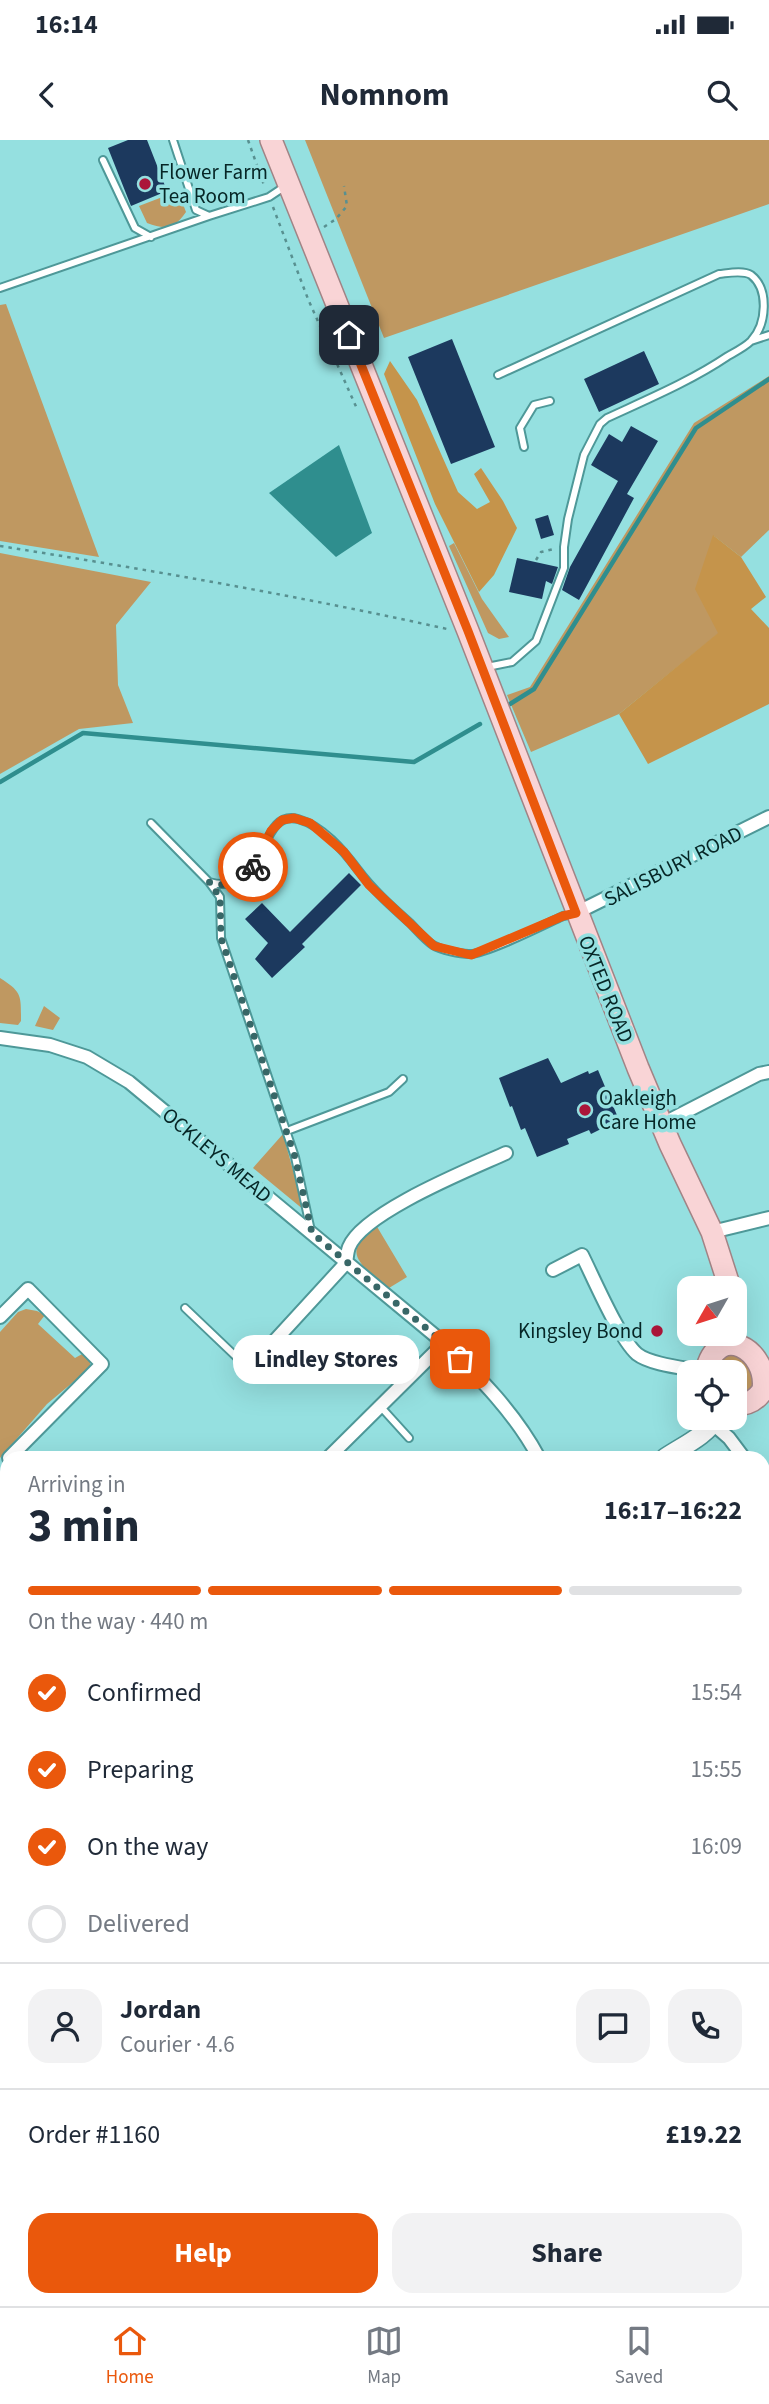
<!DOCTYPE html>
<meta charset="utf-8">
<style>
body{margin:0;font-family:"Source Sans 3",sans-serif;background:#f2f2f3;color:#1f2937;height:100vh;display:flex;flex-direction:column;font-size:26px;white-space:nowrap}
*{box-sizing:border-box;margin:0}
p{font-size:23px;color:#747a83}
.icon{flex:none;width:38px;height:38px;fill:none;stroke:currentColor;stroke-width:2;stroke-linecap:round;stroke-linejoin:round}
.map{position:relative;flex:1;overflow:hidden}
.sheet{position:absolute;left:0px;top:1311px;width:770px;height:856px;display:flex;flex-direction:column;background:#fff;border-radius:21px 21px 0 0;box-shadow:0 7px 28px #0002}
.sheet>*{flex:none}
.needle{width:46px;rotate:231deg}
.buttons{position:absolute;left:677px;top:1136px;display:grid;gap:14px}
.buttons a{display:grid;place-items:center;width:70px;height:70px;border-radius:14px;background:#fff;box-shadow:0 7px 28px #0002;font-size:35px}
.pin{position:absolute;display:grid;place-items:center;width:60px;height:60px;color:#fff;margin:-30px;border-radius:14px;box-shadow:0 4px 10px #0006}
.courier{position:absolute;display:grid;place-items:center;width:70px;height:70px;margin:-35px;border:5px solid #ea580c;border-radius:50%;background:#fff;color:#222;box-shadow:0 2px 9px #0007}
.bubble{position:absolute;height:49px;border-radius:21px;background:#fff;box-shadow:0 7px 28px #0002;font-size:23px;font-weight:700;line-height:49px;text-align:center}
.overview em{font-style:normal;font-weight:700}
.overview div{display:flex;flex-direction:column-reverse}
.overview{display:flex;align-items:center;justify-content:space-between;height:119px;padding:0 28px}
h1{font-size:46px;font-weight:700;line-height:52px}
.bar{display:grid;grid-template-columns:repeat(4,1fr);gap:10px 7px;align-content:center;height:84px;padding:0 28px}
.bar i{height:9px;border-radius:5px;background:#e0e1e3}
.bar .current{background:#ea580c}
.bar p{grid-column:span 4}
.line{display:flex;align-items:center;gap:18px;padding:0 28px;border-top:2px solid #e0e1e3}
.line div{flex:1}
.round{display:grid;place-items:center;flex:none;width:74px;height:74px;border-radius:21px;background:#f2f2f3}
ol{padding:0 28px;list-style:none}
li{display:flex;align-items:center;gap:21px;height:77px}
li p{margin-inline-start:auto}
li .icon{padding:7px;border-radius:50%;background:#ea580c;color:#fff;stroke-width:4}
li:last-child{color:#747a83}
li i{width:38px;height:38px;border:4px solid #e0e1e3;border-radius:50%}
.action{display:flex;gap:14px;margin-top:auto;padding:14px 28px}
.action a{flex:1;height:80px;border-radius:21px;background:#ea580c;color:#fff;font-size:28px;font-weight:700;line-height:80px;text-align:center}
.action a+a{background:#f2f2f3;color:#1f2937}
.status{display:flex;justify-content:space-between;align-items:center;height:49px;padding:0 35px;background:#fff;direction:ltr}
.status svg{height:19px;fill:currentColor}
header{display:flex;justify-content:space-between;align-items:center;height:91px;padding:0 28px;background:#fff;font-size:32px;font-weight:700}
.dock{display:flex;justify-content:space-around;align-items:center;height:98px;border-top:2px solid #e0e1e3;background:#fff;font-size:19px;color:#747a83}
.dock a{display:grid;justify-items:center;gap:4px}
.dock .current{color:#ea580c}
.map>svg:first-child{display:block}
.green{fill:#bf9861}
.forest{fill:#c5944b}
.water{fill:#2f8e8e}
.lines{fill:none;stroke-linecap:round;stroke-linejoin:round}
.stream{stroke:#2f8e8e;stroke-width:4.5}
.building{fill:#1c395e}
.lane-casing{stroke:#4e9898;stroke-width:10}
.street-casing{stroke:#4e9898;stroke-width:16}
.secondary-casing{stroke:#4e9898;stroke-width:21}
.primary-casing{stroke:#a18486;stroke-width:24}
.path{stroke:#589090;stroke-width:2.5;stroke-dasharray:3.5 5;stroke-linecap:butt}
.lane{stroke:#fff;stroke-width:6}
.street{stroke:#fff;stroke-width:12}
.secondary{stroke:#fff;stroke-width:18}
.primary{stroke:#f9d4d6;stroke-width:21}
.done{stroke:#386767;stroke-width:7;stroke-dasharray:0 12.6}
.route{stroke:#ea580c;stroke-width:9}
.poi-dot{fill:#ab1539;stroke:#95e0e0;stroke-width:2.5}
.labels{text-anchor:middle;stroke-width:7;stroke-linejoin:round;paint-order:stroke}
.poi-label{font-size:21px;fill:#062626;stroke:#95e0e0;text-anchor:start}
.street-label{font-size:21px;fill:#062626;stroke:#95e0e0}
</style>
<div class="status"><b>16:14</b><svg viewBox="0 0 49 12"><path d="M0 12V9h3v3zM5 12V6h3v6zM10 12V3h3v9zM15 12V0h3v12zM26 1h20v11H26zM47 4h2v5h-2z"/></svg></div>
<header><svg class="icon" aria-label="back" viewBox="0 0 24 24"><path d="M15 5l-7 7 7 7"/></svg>Nomnom<svg class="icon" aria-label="search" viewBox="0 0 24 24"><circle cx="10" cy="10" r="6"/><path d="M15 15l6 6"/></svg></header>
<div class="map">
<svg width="769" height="2166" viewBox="0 0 769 2166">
<rect width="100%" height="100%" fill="#95e0e0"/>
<path class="green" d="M305 0H769V64L384 198Z
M178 51 186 72C174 89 166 90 147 83L139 66Z
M6 164 99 417 0 401V165Z
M769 236V390L741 417 714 396 719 493 619 574 531 612 507 555 530 547 694 283Z
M454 403 482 459 509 497 499 499 488 493 449 406Z
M0 413 151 442 116 485 118 545 133 583 79 589 0 634Z
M0 838C22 852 21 855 21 881L18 885 0 883Z
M44 866 60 878 53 890 35 886Z
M283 994 304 1070 253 1028Z
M376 1085 407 1137 389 1148C379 1139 352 1123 357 1108 360 1100 370 1092 376 1085Z
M26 1169 37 1171 45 1175 38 1184 75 1218 84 1213 90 1222V1228L47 1264 0 1318V1192L18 1172Z
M731 1213 745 1214 757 1244 747 1253 735 1255V1232H716L724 1216Z
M769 1809V2166H0V2111L7 2099V2160H763V1814Z"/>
<path class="forest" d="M390 221 417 260 458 352 477 369 490 362 474 334 481 328 503 361 517 388 494 435 479 452 435 364 384 234Z
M713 395 741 417 766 457 751 469 769 488V564L648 624 619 574 718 493 695 449Z"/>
<path class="water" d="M339 305 372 393 336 417 269 353Z"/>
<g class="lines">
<path class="stream" d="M510 564 534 549 696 288 769 239
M0 642 83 593 414 622 480 584"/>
</g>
<path class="building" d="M128 0H147L167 51 131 66 108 8Z
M452 199 495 307 451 324 408 217Z
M644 211 659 244 599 272 584 239Z
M631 286 658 301 627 354 634 358 579 460 562 450 570 427 618 341 591 325 609 294 622 302Z
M548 375 554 395 541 399 535 379Z
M517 418 558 427 552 444 546 441 542 459 509 452Z
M349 733 361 745 302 804 305 807 272 838 255 819 268 803 245 779 262 763 290 792Z
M548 918 561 943 588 931 589 934 598 930 619 980 591 994 589 990 567 999 569 1004 537 1017 525 988 521 990 512 966 510 967 499 938Z"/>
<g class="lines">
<defs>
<path id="lane" d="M173 0 196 70 209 76 269 57 284 47
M103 20 135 88 151 97
M0 148 209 76
M751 201 769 195
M524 307 520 288 534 265 550 261
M487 527 512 522 536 501 564 428V407L568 379 584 315 600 284 607 278C648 259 691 241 728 216 735 212 745 207 751 201 767 184 769 149 751 135 743 130 729 133 719 134L498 235
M151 683 209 742 220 757 221 798 295 1017 311 1091
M209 742C270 759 256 668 298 679 323 686 343 710 358 730 373 750 391 766 410 783 417 790 425 800 433 805 441 810 460 814 469 814 484 815 546 784 563 776L574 774
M287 991 389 952 403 939
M185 1168 249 1229
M380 1266 409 1298
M0 2018 7 2022"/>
<path id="street" d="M576 773 769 677
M0 898 50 905 87 917 129 942 444 1203
M662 984 759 934 769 932
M712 1092 769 1078
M553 1130 582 1115C594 1139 619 1198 637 1214 651 1225 687 1228 705 1232
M0 1177 28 1149 102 1224 9 1318
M247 1231 346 1123C347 1118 347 1112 349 1107 363 1072 471 1029 506 1013
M713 1284 729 1298 744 1318
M328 1318 444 1203C480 1238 515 1273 539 1318
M763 1342 769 1349
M0 1374 7 1381
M0 1670 7 1665
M0 1887 7 1885"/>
<path id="secondary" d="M665 1318C681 1307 708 1295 716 1278
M0 1725 7 1720"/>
<path id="primary" d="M271 0 468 491 638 928 670 1004 712 1092 730 1148
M706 1232C717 1180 769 1210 763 1250 756 1261 747 1265 735 1265"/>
</defs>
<use href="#lane" class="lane-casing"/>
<use href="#street" class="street-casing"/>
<use href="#secondary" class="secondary-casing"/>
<use href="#primary" class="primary-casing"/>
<path class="path" d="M248 0 265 48
M273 67 308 159 358 271
M324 87 336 79 347 66 344 46
M0 406C150 430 299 456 447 489
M536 420 541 412 554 409
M0 2089 7 2077"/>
<use href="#lane" class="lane"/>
<use href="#street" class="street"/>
<use href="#secondary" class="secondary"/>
<use href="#primary" class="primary"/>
</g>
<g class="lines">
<path class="done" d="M253 727 245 738 220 745 209 742 220 757 221 798 295 1017 312 1093 444 1203 460 1219"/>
<path class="route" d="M253 727 271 691 282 680 294 678 310 683 344 712 369 745 434 806 471 815 563 776 576 773 468 491 349 195"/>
</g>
<g class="poi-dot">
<circle cx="145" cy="44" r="7"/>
<circle cx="585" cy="970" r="7"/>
<circle cx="657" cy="1191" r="7"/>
</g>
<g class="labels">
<g class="poi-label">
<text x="159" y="39">Flower Farm<tspan x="159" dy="24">Tea Room</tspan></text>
<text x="599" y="965">Oakleigh<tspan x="599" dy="24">Care Home</tspan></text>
<text x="643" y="1198" text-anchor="end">Kingsley Bond</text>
</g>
<g class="street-label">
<text transform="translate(673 726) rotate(-27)" y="7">SALISBURY ROAD</text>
<text transform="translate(606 849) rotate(68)" y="7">OXTED ROAD</text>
<text transform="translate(217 1015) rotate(40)" y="7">OCKLEYS MEAD</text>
</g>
</g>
</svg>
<div class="buttons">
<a><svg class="needle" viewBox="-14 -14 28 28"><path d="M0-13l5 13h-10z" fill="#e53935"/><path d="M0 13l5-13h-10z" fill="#747a83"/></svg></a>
<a><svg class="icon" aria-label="locate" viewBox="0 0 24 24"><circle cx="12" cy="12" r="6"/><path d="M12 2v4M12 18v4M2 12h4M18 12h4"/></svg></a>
</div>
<div class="pin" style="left:460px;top:1219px;background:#ea580c"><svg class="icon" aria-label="bag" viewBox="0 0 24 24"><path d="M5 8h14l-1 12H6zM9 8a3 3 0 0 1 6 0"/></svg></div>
<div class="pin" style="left:349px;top:195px;background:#1f2937"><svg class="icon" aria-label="home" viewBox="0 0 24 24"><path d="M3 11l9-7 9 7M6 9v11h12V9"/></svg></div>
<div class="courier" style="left:253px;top:727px"><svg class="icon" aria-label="bike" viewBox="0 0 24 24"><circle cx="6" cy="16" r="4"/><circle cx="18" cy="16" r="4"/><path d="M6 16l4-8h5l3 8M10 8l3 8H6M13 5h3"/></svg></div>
<div class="bubble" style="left:233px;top:1195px;width:186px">Lindley Stores</div>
<section class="sheet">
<div class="overview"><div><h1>3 min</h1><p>Arriving in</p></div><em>16:17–16:22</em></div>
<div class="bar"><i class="current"></i><i class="current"></i><i class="current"></i><i></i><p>On the way · 440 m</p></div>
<ol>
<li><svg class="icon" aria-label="check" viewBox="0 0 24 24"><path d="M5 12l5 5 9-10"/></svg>Confirmed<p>15:54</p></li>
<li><svg class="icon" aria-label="check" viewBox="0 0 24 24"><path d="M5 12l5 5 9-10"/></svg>Preparing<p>15:55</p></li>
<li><svg class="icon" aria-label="check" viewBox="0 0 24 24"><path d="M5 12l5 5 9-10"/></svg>On the way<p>16:09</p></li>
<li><i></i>Delivered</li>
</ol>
<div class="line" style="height:126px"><a class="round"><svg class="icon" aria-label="person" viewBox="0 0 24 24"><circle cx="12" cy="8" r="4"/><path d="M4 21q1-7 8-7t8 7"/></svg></a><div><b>Jordan</b><p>Courier · 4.6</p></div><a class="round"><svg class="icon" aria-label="chat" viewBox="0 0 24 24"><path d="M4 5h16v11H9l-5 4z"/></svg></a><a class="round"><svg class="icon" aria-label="phone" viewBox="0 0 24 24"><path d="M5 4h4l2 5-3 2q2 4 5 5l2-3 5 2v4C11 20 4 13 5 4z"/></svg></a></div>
<div class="line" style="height:91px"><div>Order #1160</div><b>£19.22</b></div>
<div class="action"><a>Help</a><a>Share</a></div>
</section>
</div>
<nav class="dock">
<a class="current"><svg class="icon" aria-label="home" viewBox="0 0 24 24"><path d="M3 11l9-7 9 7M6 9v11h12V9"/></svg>Home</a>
<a><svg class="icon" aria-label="map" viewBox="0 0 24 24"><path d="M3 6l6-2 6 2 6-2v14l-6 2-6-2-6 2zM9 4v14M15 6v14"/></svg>Map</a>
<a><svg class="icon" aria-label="saved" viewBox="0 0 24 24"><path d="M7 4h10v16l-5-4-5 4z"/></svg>Saved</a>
</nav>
